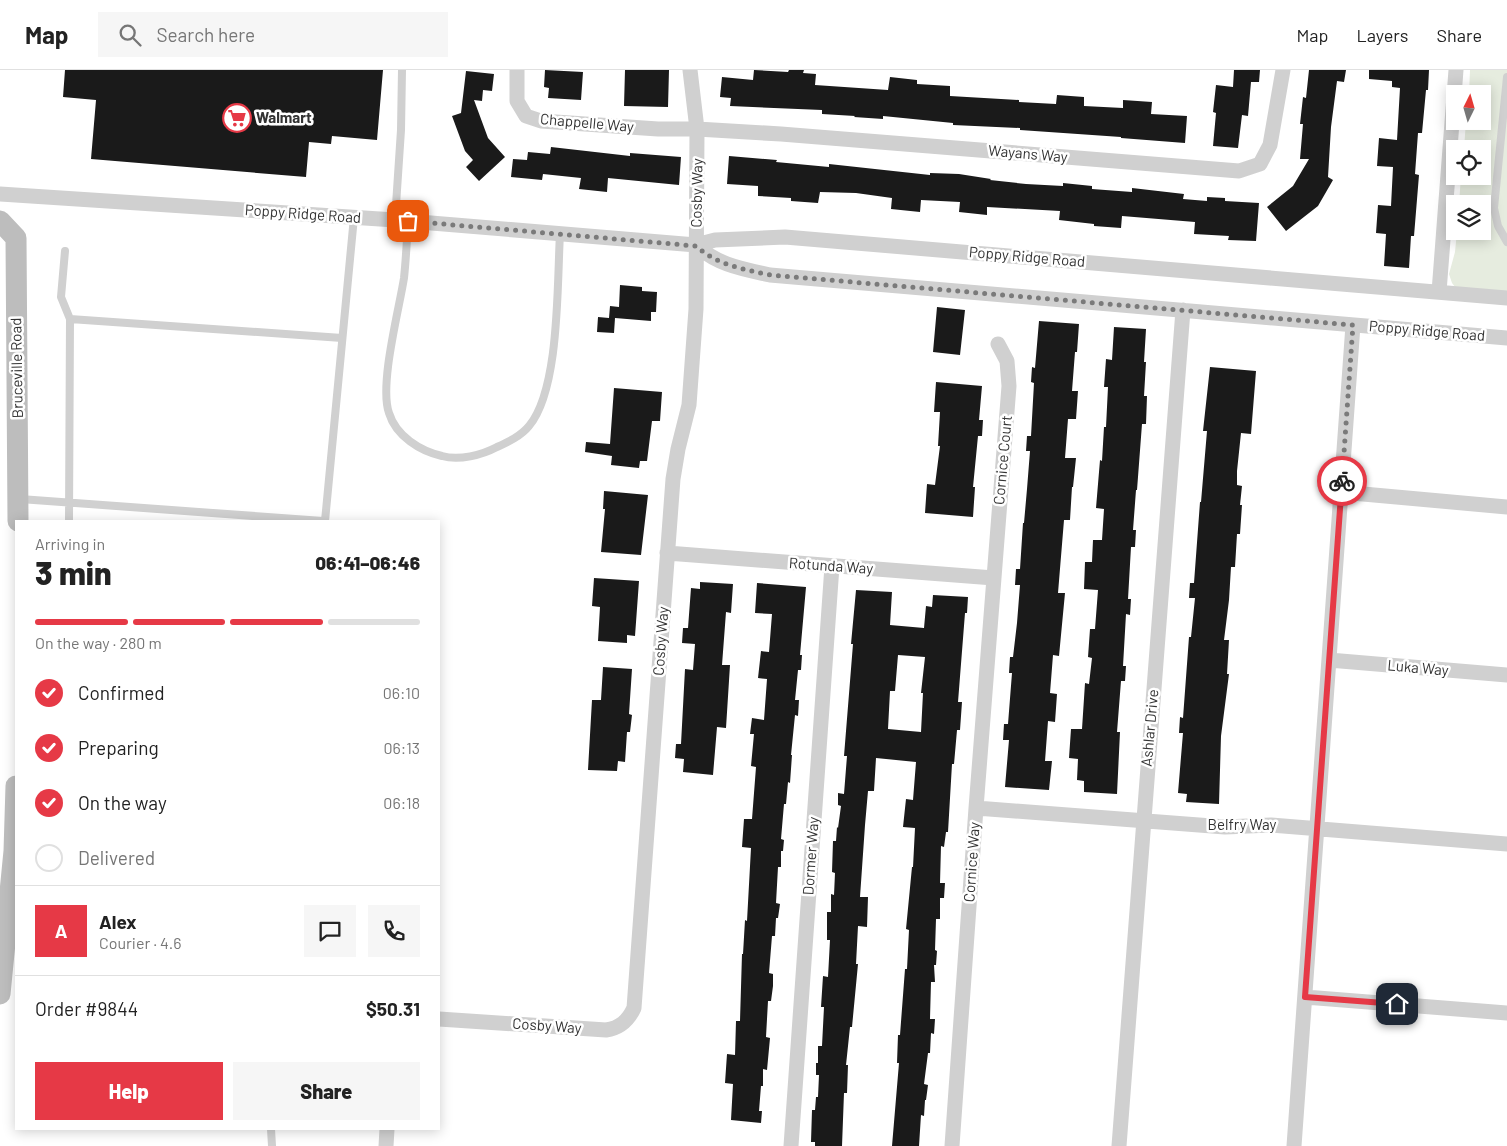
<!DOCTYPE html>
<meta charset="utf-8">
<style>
body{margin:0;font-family:Barlow,sans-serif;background:#f6f6f6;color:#222;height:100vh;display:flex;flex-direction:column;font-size:19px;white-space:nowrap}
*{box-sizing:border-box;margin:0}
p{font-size:16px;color:#767676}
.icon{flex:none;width:28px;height:28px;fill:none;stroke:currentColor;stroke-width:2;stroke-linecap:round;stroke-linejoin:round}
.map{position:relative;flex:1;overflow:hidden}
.details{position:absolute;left:15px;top:450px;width:425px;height:610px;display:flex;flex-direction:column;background:#fff;border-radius:0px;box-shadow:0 2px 12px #0003}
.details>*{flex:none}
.needle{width:32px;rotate:5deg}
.tools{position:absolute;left:1446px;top:15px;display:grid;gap:10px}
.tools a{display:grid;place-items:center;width:45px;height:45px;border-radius:0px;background:#fff;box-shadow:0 2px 12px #0003;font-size:25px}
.pin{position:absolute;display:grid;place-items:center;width:42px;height:42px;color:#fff;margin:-21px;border-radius:10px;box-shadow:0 2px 8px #0006}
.courier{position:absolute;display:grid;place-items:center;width:50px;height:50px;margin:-25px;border:4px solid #e63946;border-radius:50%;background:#fff;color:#222;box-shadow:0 1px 6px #0007}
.summary em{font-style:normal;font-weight:800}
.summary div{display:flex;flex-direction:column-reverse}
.summary{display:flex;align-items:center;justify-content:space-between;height:85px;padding:0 20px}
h1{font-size:32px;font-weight:800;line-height:38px}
.bar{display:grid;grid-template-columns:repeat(4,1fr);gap:8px 5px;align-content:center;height:60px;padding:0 20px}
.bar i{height:6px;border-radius:4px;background:#e0e0e0}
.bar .on{background:#e63946}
.bar p{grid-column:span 4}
.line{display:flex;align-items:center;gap:12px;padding:0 20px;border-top:1px solid #e0e0e0}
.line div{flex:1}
.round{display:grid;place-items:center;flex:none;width:52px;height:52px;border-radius:0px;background:#f6f6f6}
ol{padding:0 20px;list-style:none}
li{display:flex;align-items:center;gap:15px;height:55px}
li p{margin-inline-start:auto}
li .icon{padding:5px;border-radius:50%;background:#e63946;color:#fff;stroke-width:4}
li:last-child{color:#767676}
li i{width:28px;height:28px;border:2px solid #e0e0e0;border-radius:50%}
.action{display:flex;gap:10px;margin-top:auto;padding:10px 20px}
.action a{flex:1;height:58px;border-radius:0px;background:#e63946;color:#fff;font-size:20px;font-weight:800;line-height:58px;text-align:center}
.action a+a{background:#f6f6f6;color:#222}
header{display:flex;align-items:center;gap:30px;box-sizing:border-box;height:70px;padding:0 25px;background:#fff;border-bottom:1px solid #e0e0e0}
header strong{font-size:24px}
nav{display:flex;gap:28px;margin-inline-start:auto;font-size:18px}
.search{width:350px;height:45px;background:#f6f6f6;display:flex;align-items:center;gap:12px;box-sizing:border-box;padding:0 18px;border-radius:0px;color:#767676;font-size:19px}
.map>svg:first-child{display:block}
.green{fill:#e6ecdf}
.building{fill:#1a1a1a;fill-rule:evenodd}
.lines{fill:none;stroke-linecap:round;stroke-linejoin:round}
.lane{stroke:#d0d0d0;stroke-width:8}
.street{stroke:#d0d0d0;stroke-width:15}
.secondary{stroke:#bdbdbd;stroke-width:21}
.done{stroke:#7a7a7a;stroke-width:5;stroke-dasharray:0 9}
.route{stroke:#e63946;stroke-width:6}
.labels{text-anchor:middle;stroke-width:5;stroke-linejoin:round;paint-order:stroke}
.poi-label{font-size:15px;font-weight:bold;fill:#333;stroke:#fff;text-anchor:start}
.street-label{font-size:15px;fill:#333;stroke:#fff}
</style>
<header>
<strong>Map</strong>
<div class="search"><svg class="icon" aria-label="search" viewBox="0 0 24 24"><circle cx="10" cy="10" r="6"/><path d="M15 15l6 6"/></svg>Search here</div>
<nav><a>Map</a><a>Layers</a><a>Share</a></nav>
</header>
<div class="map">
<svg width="1507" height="1076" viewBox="0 0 1507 1076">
<rect width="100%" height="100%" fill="#fff"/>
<path class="green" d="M1470 0H1507V222L1455 217 1452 213 1449 204 1455 182 1457 161H1482V134H1459L1461 106H1482V79H1464L1466 51H1482V24H1469Z"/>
<path class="building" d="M65 0H383L377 70 332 66 331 74 309 72 306 107 91 89 96 30 63 27Z
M545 0 583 2 581 30 548 28 549 18 544 17Z
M625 0H669L668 37 624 36Z
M754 0 788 2 789 0H804L803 3 816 4 815 15 888 20 890 7 917 10V14L950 16V26L1019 30V32L1056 34 1057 25 1084 27V36L1123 38V30L1152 32 1151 44 1187 46 1185 73 1121 68V67L1020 60V58L953 55V53L883 46V49L854 47 855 46 822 44V40L730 36 731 28 720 27 722 7 753 10Z
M1234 0H1260L1259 12H1251L1248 46 1242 45 1238 78 1213 76 1216 43 1213 42 1216 15 1233 17Z
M1309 0H1346L1344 12 1337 11 1331 57 1328 107 1333 110 1318 136 1286 161 1267 137 1293 116 1309 89H1300L1303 54H1300L1303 27 1306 28Z
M1369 0H1429L1428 20H1426L1422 63H1418L1415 104 1419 105 1414 166H1411L1409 198 1384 196 1386 164 1376 163 1378 135 1391 136 1393 97 1377 96 1379 68 1397 70 1400 18 1392 17V11L1369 9Z
M466 1 494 4 492 21 483 20 482 31 474 30 488 68 505 87 479 111 466 97 473 90 465 81 452 46 461 43Z
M551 77 630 86V83L681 87 679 115 608 108 607 122 579 119 581 108 543 104 542 110 511 107 513 89 527 90 528 82 550 84Z
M729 86 777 90 776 92 829 97V94L930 105V103L959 104 991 109 990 110 1026 114 1063 116V113L1092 116V119L1132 122V118L1184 124 1183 129 1207 131V127L1225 128V131L1259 133 1256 171 1228 170 1229 166 1194 164 1195 152 1122 146 1121 158 1094 156V154L1059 150 1060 141 987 137V145L959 142 960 132 921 130 920 142 891 139 892 128 856 123 820 122 818 133 791 131V128L758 126V116L727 114Z
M620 215 642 217V221L657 222 656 242H651V251L615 248 614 263 597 262 598 247 609 248 610 236 619 237Z
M937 237 965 240 960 285 933 282Z
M1039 251 1079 254 1077 282H1075L1072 321H1078L1076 349H1068L1065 388H1076L1073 417H1072L1070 450H1064L1058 523H1065L1059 586 1053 585 1050 623 1057 624 1055 652 1048 651 1045 691H1052L1049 720 1005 717 1009 670H1003L1004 654H1008L1012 603H1009L1010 587H1013L1017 553 1020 515H1015L1016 499H1020L1023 453H1024L1027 419 1030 381H1026L1027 366H1031L1034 313 1031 312 1032 297 1035 298Z
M1114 257 1146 259 1144 292H1146L1144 326H1147L1146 354H1142L1137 420H1136L1133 460H1136L1135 477H1131L1128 529H1131L1130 545 1126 544 1123 596H1126L1125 611H1121L1117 662H1120L1117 724 1084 722V711L1077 710 1078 689 1069 688 1071 659H1082L1085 613 1089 614 1092 588 1088 587 1090 559H1095L1098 520 1084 519 1085 492H1092L1093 470H1102L1104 439 1096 438 1100 390 1102 391 1104 357H1106L1108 317H1104L1106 289 1112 290Z
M1210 297 1256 301 1251 364 1241 363 1237 401V415L1242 416 1240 435H1242L1240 464H1237L1235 497H1231L1229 530 1224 570H1229L1227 604H1229L1221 666 1219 734 1186 732 1187 724 1178 723 1183 663H1179L1180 647 1183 648 1189 567H1191L1195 528H1189L1190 513H1194L1200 432H1201L1207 361H1203Z
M936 312 982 316 979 350H983L982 366H978L973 417H975L973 447 925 443 927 414 935 415 940 376H938L940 342H934Z
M614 318 662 322 660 351H652L647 391H640L639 398 611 395 612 386 585 382 586 372 610 374Z
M604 421 648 425 641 485 601 482 605 439H603Z
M594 508 639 511 635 566 627 565V573L598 571 600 537 592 536Z
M700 512 733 514 731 543 726 542 722 595H730L726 658 717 657 713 705 683 702 684 689 675 688 676 674H681L685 599 693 600 695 574 682 573 683 558H688L691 518 700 519Z
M757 513 806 517 800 585H802L801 600H798L795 630H799L798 646 795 645 791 685H792L790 713 788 712 786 734H784L781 769 784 770 783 781H781V797H778L776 833 780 834 778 848H776L775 866H772L769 903 773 904V916L771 931H768L766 967 770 968 767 1000 763 999V1016H761L759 1041H762L761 1053 731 1050 733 1014 725 1013 727 984 735 985 736 951H740L742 884H743L745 850 747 851 751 778 742 777 744 749H752L756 697 751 696 754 664H750L752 648 764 650 767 609 758 608 761 581 769 582 772 544 755 543Z
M856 520 892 522 890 555 924 558 926 536 932 537 933 525 968 527 967 543H965L958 632H962L960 660H957L954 694H952L948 762H946L944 777 941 776 940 813H945L944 828H940V849H936L935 880 937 881 936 895H934L935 912H931L930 949H935L934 964 931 963 930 983H928L924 1014 928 1015 926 1030H925L924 1046 921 1045 919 1076H892L899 993H897L898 965H900L905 899H907L909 860 906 859 912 797H913L915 758 903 757 906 729 913 730 916 692 876 688 874 721H868L865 755 860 827H868L867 857 858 856 856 894H858L852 957H850L846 995H848L847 1023H844L842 1076H815V1072H811L812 1040H815L816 1027H818L819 1005H816V993H818V976H822L824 937H821L823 906 828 907 830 870H827V842H831V824L834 825 835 803 832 802 833 771H836L837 757 838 758 841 736 838 735V723L844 724 847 686H844L853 574H851ZM898 585 925 587 921 623H923L921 662 888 659 890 621H895Z
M603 597 632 599 629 644 632 645 630 662H627L625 692 618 691 617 701 588 700 592 630H601Z"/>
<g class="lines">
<path class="lane" d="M1507 7 1494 138 1498 156 1507 172
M395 150 401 60 402 0
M408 151C407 170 406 189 404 208 399 240 379 315 389 343 396 366 420 381 442 386 459 391 482 385 497 377 508 372 521 366 529 356 560 319 557 213 560 164
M65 181 61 227 70 249 69 451
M70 249 342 268
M20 429 323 451
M325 451 354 147
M271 1059 272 1076"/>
<path class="street" d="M517 0V31L526 46 541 51 658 59H697L781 64 1239 101 1260 94 1270 75 1283 0
M0 124 395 150 696 175 715 170 785 167 1507 228
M696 175C717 195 743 199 770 205L1507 268
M1439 222 1456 0
M1341 422 1507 437
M667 483 994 508
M1329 590 1507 605
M976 738 1225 757 1271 755 1507 774
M1305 927 1507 943
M439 949 606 960C620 958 628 951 634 938L673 409 678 379 689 335 696 239 697 59 690 0
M386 1076 387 1059
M791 1076 832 496
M952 1076 976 738 1009 316 1007 291 998 274
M1119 1076 1183 240
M1294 1076 1353 255"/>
<path class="secondary" d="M0 151 16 168 18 451
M0 924 14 781 16 716"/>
</g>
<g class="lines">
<path class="done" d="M408 151 696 176C717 195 743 199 770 205L1353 255 1342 411"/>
<path class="route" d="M1342 411 1305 927 1397 934"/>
</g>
<defs>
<symbol id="supermarket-ring" viewBox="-11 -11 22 22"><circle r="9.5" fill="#fff" stroke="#e63946" stroke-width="1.5"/><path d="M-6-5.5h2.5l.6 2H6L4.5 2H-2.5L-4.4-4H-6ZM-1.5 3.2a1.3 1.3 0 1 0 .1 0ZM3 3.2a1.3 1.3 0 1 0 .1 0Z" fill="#e63946"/></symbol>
</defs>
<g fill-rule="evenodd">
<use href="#supermarket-ring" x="221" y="32" width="32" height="32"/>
</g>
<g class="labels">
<g class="poi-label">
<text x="256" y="53">Walmart</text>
</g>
<g class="street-label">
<text transform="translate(587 53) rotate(5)" y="5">Chappelle Way</text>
<text transform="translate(1028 84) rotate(5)" y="5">Wayans Way</text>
<text transform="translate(697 123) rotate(-89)" y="5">Cosby Way</text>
<text transform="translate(303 144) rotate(4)" y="5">Poppy Ridge Road</text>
<text transform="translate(1027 187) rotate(5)" y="5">Poppy Ridge Road</text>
<text transform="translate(1427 261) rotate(5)" y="5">Poppy Ridge Road</text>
<text transform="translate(17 298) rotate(-91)" y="5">Bruceville Road</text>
<text transform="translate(1003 390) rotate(-85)" y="5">Cornice Court</text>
<text transform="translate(831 496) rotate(4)" y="5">Rotunda Way</text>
<text transform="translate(661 571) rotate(-86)" y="5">Cosby Way</text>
<text transform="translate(1418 598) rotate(5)" y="5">Luka Way</text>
<text transform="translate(1150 658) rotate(-85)" y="5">Ashlar Drive</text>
<text x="1242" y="760">Belfry Way</text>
<text transform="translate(811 786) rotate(-86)" y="5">Dormer Way</text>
<text transform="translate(972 792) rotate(-86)" y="5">Cornice Way</text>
<text transform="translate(547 956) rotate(4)" y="5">Cosby Way</text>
</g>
</g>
</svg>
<div class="tools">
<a><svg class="needle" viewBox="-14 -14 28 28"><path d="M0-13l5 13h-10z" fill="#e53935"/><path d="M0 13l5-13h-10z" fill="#767676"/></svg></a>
<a><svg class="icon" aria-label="locate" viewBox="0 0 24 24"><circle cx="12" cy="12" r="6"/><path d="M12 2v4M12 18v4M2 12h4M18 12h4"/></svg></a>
<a><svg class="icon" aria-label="layers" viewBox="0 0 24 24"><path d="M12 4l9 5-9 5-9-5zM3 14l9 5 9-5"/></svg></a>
</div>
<div class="pin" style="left:408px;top:151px;background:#ea580c"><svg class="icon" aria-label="bag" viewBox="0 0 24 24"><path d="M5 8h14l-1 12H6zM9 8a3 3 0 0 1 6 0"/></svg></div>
<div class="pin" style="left:1397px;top:934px;background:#1f2937"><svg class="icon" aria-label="home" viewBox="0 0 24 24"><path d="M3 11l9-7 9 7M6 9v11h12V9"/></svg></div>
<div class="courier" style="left:1342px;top:411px"><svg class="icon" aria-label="bike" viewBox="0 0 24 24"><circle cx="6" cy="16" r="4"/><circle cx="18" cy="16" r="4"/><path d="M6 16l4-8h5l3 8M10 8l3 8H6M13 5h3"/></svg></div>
<section class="details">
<div class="summary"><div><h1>3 min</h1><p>Arriving in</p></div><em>06:41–06:46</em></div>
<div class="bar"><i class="on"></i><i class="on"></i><i class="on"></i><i></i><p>On the way · 280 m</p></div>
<ol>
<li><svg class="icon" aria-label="check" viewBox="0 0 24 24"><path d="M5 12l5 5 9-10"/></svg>Confirmed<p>06:10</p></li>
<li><svg class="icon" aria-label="check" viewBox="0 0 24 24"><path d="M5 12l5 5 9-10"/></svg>Preparing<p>06:13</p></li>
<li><svg class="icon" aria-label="check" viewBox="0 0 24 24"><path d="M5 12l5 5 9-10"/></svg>On the way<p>06:18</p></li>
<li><i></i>Delivered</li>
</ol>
<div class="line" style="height:90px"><b class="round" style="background:#e63946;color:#fff">A</b><div><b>Alex</b><p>Courier · 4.6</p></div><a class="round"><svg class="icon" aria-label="chat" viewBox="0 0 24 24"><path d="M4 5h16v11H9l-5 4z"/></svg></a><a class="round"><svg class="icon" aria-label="phone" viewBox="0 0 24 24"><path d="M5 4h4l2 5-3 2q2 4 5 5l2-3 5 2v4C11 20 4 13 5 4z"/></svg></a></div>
<div class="line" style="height:65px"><div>Order #9844</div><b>$50.31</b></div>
<div class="action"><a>Help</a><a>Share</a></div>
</section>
</div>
